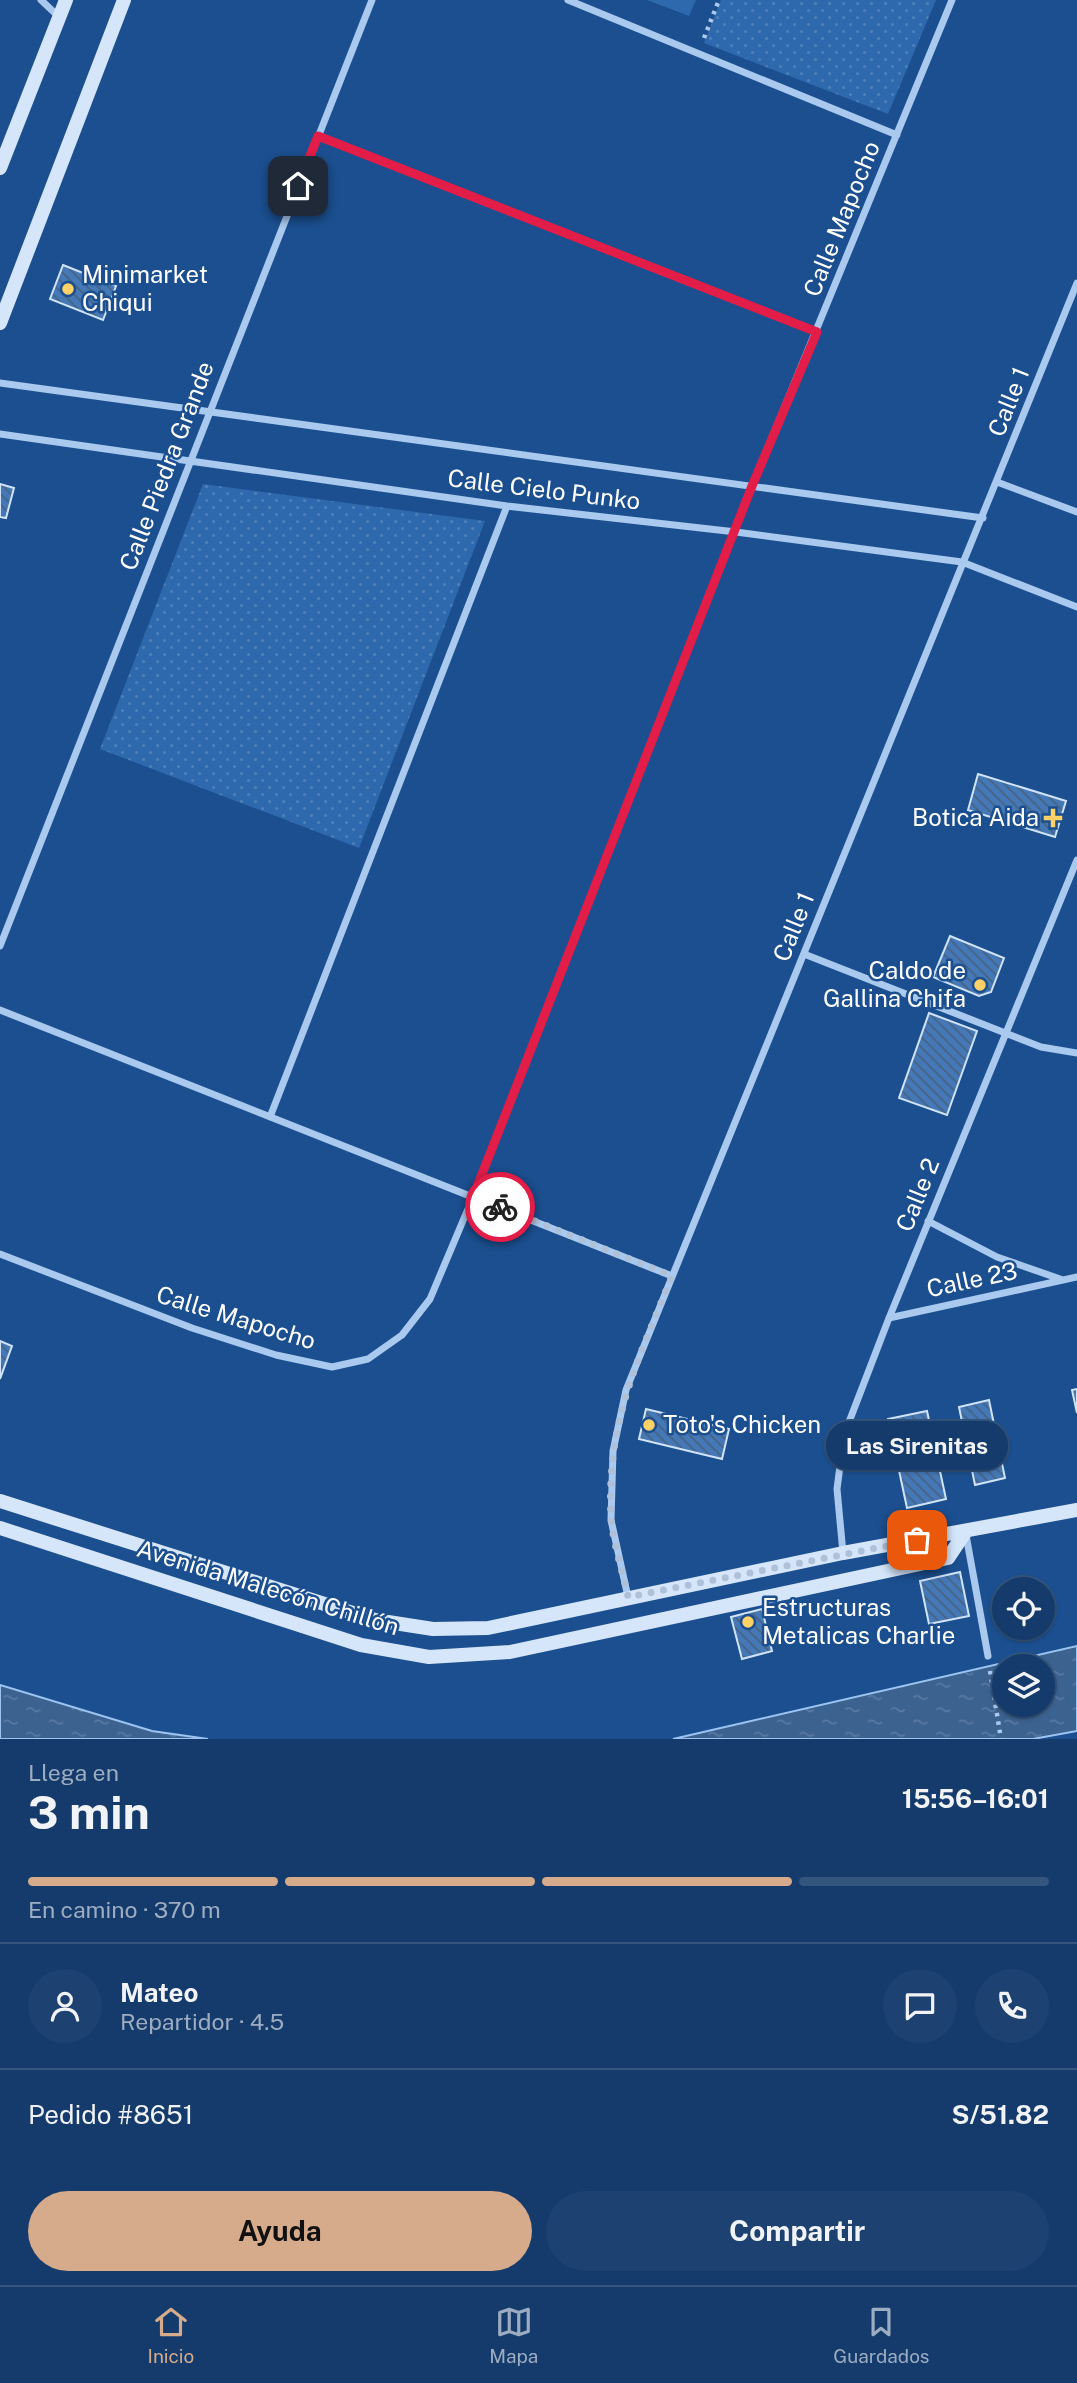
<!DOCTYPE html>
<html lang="es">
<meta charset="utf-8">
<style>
body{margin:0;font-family:"Public Sans",sans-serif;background:#1d4271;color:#f1f3f6;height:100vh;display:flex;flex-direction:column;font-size:26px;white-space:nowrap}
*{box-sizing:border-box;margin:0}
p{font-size:23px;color:#9dadc1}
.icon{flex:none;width:38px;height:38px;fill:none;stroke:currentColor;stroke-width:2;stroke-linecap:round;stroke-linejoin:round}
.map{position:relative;height:1739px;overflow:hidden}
.panel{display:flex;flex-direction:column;background:#143b6b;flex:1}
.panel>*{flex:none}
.fabs{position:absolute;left:992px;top:1577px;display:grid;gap:14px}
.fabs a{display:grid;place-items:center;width:63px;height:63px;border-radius:50%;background:#143b6b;box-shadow:0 2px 5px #0004,0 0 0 2px #33557e;font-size:35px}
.pin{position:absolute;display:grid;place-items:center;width:60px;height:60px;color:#fff;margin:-30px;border-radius:14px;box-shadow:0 4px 10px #0006}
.courier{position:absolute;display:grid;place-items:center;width:70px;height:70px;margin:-35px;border:5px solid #e11d48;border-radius:50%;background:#fff;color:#222;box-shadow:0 2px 9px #0007}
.bubble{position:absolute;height:49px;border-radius:24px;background:#143b6b;box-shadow:0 2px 5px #0004,0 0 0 2px #33557e;font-size:23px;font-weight:700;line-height:49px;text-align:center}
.head em{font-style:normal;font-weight:700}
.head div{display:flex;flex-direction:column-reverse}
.head{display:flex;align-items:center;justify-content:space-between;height:119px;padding:0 28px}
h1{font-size:46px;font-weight:700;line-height:52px}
.bar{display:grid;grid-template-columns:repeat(4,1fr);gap:10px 7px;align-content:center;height:84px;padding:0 28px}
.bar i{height:9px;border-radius:5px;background:#33557e}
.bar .active{background:#d6ab8b}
.bar p{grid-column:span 4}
.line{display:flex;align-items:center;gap:18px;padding:0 28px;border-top:2px solid #33557e}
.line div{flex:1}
.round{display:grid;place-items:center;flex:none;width:74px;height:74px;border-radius:37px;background:#1d4271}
.button{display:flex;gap:14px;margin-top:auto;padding:14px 28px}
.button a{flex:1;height:80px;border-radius:42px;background:#d6ab8b;color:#111;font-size:28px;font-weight:700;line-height:80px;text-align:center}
.button a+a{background:#1d4271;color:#f1f3f6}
.tabs{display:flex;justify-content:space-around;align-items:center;height:98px;border-top:2px solid #33557e;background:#143b6b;font-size:19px;color:#9dadc1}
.tabs a{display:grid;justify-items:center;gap:4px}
.tabs .active{color:#d6ab8b}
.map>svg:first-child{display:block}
.grass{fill:#2e69ad}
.park{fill:url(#park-dots)}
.water{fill:url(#water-ripples);stroke:#9cc4f0;stroke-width:2;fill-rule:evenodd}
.building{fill:url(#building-back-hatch);stroke:#cfe3fa;stroke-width:2}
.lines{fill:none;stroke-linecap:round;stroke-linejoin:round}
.path{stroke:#a9c9ee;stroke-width:4.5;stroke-dasharray:3.5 5;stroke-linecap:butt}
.street{stroke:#a9c9ee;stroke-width:7}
.secondary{stroke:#d6e6fa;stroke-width:14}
.done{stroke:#afc1d8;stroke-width:7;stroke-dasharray:0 12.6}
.route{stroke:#e11d48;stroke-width:9}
.poi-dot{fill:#ffd166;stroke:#1b4f8f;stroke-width:2.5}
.labels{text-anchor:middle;stroke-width:5;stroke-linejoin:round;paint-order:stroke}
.street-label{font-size:24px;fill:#fff;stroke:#1b4f8f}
.poi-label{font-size:24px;fill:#fff;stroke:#1b4f8f;text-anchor:start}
</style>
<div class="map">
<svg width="1077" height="1739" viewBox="0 0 1077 1739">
<defs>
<pattern id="park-dots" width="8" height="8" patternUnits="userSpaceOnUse" patternTransform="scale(1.75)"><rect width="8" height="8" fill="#2e69ad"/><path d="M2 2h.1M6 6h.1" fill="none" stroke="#4d80b9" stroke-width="1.8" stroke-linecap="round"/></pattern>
<pattern id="water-ripples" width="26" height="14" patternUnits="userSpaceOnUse" patternTransform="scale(1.75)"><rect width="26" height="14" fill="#3c6290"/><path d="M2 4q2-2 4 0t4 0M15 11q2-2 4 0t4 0" fill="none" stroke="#597aa1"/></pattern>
<pattern id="building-back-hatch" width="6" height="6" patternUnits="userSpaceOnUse" patternTransform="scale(1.75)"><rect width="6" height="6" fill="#4478b7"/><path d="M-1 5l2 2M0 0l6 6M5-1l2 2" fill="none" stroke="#486282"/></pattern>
</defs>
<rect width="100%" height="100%" fill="#1b4f8f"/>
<path class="grass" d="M647 0H696L689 16Z"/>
<path class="park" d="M721 0H936L888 114 704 43Z
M203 484 485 521 359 848 100 749Z"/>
<path class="water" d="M1077 1646V1731L1033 1739H673ZM1004 1666H1043V1704H1004Z
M0 1685 152 1731 208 1739H0Z"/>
<path class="building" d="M63 265 116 286 103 320 50 299Z
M0 484 14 488 6 518 0 517Z
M978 774 1066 801 1055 837 968 810Z
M950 936 1004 958 991 992 979 996 933 977Z
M929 1013 977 1031 947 1115 899 1098Z
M0 1341 12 1346 0 1379Z
M1077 1389V1413L1072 1390Z
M989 1400 1005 1478 975 1485 959 1407Z
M646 1409 729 1429 722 1459 639 1439Z
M927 1411 946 1499 907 1508 888 1419Z
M960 1572 969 1616 929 1624 920 1581Z
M762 1609 772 1651 742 1659 731 1617Z"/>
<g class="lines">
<path class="path" d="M704 38 719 0
M990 1671 1001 1739"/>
<path class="street" d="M41 0 59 17
M568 0 897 135
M318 136 817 332
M0 383 983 518
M0 434 507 506 736 532 962 562 1077 607
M997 482 1077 512
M0 946 372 0
M804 954 1041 1047 1077 1053
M0 1010 672 1276
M270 1117 507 506
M928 1221 997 1257 1063 1280
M0 1254 192 1328 276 1355 332 1367 368 1359 402 1335 430 1299 473 1197 752 486 952 0
M889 1318 1077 1277
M966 1535 988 1656
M843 1553 837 1489 844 1435 889 1318 1077 860
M628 1597 611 1520 613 1451 626 1390 1077 283"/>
<path class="secondary" d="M0 168 66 0
M0 323 124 0
M0 1501 375 1620 433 1629 488 1628 843 1553 1077 1510
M0 1528 361 1645 429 1657 510 1652 948 1558 966 1531"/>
</g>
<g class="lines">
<path class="done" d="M500 1207 672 1276C638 1360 606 1423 611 1518 613 1544 623 1572 628 1597L917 1540"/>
<path class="route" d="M298 186 318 136 817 332 752 486 473 1197 500 1207"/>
</g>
<g class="poi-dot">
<circle cx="68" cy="289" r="7"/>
<path d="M1049.5 807.5h7v7h7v7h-7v7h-7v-7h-7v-7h7z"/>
<circle cx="980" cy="985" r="7"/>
<circle cx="649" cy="1425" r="7"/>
<circle cx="748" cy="1622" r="7"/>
</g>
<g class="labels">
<g class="street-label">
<text transform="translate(842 219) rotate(-68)" y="8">Calle Mapocho</text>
<text transform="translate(1009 402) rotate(-68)" y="8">Calle 1</text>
<text transform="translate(167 466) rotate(-69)" y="8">Calle Piedra Grande</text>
<text transform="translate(544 490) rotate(7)" y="8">Calle Cielo Punko</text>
<text transform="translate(794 927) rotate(-68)" y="8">Calle 1</text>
<text transform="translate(918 1195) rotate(-68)" y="8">Calle 2</text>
<text transform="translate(972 1280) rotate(-12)" y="8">Calle 23</text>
<text transform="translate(236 1318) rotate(17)" y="8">Calle Mapocho</text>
<text transform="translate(268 1588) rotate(17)" y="8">Avenida Malecón Chillón</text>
</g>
<g class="poi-label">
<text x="82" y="283">Minimarket<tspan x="82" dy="28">Chiqui</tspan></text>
<text x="1039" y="826" text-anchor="end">Botica Aida</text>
<text x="966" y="979" text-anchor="end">Caldo de<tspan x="966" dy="28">Gallina Chifa</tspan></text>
<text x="663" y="1433">Toto's Chicken</text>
<text x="762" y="1616">Estructuras<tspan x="762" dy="28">Metalicas Charlie</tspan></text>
</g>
</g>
</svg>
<div class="fabs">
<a><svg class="icon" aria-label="locate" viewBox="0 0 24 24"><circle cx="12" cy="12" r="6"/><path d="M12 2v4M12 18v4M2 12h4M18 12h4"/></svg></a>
<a><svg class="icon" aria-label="layers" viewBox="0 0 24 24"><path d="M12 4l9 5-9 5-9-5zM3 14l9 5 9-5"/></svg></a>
</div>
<div class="pin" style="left:917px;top:1540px;background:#ea580c"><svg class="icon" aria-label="bag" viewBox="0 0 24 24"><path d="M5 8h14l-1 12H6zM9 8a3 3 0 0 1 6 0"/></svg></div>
<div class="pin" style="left:298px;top:186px;background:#1f2937"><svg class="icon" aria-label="home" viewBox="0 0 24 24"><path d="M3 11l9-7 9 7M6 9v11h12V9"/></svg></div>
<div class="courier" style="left:500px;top:1207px"><svg class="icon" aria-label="bike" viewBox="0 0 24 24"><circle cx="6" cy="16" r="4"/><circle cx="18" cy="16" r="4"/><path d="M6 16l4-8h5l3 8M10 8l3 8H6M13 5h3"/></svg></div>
<div class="bubble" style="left:826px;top:1421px;width:182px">Las Sirenitas</div>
</div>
<section class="panel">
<div class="head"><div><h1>3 min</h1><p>Llega en</p></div><em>15:56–16:01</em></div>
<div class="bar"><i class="active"></i><i class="active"></i><i class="active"></i><i></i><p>En camino · 370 m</p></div>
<div class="line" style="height:126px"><a class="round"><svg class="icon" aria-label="person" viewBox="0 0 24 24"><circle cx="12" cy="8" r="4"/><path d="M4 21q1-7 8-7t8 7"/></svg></a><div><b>Mateo</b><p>Repartidor · 4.5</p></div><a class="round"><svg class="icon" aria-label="chat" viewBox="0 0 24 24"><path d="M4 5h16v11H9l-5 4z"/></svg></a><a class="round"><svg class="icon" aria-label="phone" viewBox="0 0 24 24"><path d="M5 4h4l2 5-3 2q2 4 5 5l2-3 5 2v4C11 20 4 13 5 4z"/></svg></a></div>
<div class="line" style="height:91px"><div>Pedido #8651</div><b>S/51.82</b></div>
<div class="button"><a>Ayuda</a><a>Compartir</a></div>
</section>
<nav class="tabs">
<a class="active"><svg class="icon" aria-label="home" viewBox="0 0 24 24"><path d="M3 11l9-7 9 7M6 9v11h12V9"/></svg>Inicio</a>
<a><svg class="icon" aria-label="map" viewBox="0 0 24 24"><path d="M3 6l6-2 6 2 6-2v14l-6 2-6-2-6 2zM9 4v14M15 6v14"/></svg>Mapa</a>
<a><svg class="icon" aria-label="saved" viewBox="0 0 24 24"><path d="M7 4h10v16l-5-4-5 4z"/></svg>Guardados</a>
</nav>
